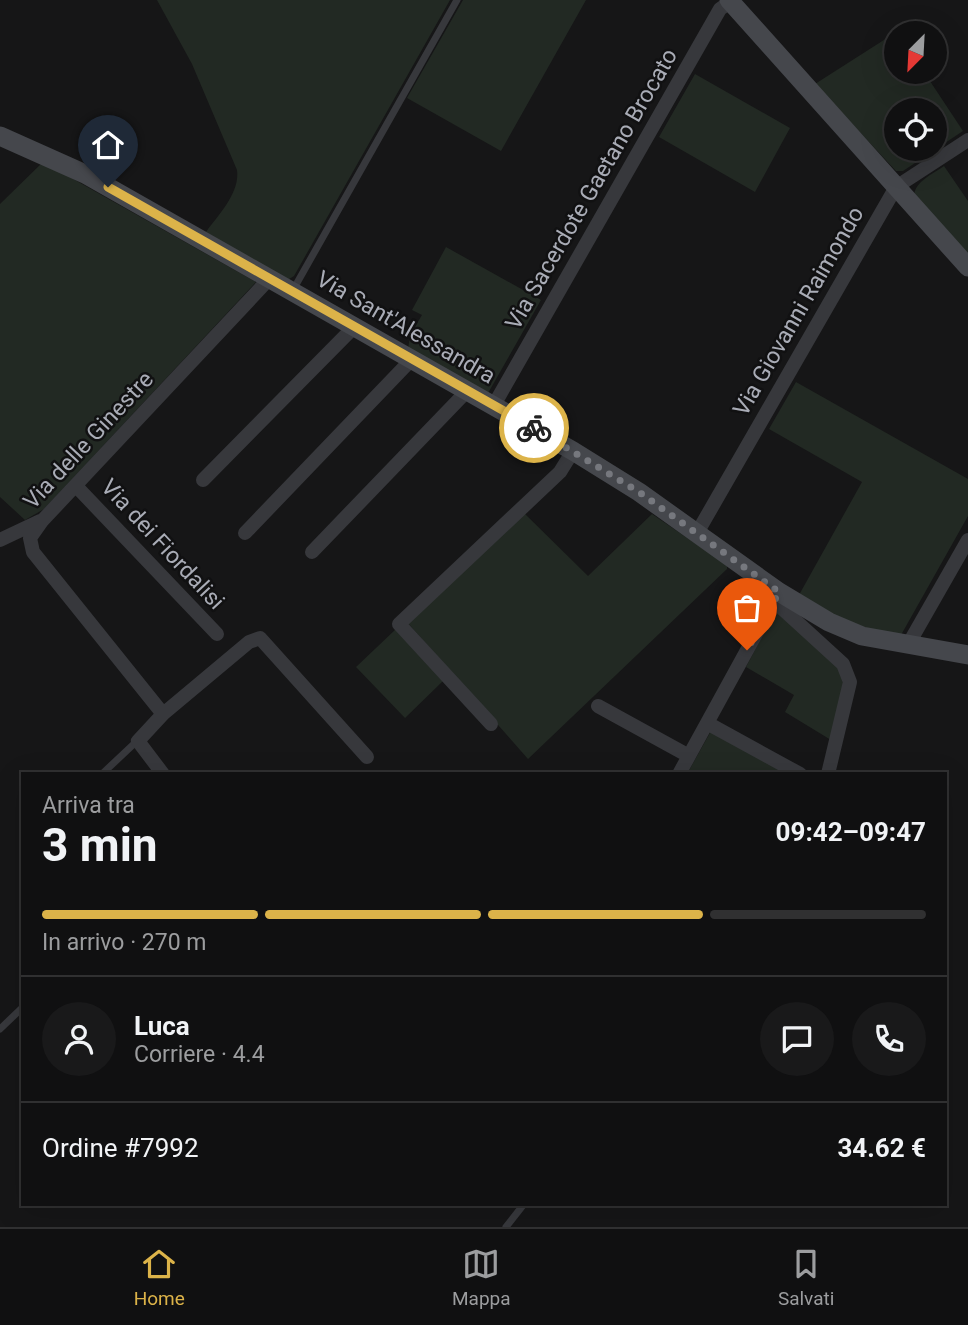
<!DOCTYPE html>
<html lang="it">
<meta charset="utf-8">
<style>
body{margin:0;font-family:Roboto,sans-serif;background:#19191a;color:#f1f3f6;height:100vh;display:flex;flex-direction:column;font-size:26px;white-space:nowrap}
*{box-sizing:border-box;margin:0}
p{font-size:23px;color:#9c9d9f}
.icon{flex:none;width:38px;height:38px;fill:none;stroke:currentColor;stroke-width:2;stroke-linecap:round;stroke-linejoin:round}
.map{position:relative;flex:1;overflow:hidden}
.drawer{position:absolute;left:21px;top:772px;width:926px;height:434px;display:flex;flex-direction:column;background:#101011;border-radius:0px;box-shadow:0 7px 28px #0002,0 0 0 2px #303031}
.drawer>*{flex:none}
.needle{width:46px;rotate:204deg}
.tools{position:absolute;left:884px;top:21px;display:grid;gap:14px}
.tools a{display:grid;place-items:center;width:63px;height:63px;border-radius:50%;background:#101011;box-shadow:0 7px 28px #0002,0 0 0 2px #303031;font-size:35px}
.pin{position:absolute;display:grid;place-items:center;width:60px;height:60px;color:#fff;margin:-72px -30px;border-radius:50% 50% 50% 0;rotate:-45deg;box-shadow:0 0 7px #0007}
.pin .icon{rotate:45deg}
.courier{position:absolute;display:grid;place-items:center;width:70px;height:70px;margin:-35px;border:5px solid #dcb349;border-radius:50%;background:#fff;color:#222;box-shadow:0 2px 9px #0007}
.summary em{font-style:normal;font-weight:700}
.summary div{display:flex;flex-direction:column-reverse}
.summary{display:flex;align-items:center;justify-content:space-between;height:119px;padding:0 21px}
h1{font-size:46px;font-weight:700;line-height:52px}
.bar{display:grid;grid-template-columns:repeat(4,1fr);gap:10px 7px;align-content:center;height:84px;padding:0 21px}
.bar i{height:9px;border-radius:5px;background:#303031}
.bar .active{background:#dcb349}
.bar p{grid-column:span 4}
.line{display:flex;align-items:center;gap:18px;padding:0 21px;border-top:2px solid #303031}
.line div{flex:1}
.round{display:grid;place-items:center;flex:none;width:74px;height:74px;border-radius:37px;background:#19191a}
.dock{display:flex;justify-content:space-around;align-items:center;height:98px;border-top:2px solid #303031;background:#101011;font-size:19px;color:#9c9d9f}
.dock a{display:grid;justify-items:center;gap:4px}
.dock .active{color:#dcb349}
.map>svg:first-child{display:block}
.green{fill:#222923;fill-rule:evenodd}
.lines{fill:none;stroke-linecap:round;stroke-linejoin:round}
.lane{stroke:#37383c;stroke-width:7}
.street{stroke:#37383c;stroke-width:14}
.secondary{stroke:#45474c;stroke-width:19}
.done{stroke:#76787e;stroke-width:7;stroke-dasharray:0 12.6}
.route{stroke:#dcb349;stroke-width:9}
.labels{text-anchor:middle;stroke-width:5;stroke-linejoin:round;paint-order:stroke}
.street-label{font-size:23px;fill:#a9acb6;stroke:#111112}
</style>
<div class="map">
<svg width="968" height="1227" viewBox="0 0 968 1227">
<rect width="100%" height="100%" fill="#161617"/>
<path class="green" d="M157 0H450L294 276 286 281 206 232C219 214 240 193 237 170L192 64Z
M463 0H586L501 151 407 98Z
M898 31 899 33H896V72H924L963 131 903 171H896L815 84ZM896 110H934V149H896Z
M695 74 790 128 755 192 659 137Z
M43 162 256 282 44 509 25 520 0 497V204Z
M944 166 968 201V257L914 196C915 181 933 174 944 166Z
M446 247 541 300 487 395 408 350 410 335 422 315 412 310Z
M796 382 968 479V516L901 635 896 637 841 620 799 595 862 482 769 429Z
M523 512 588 576 652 514 727 565V569L528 759 407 622Z
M777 608 840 668 844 688 831 740 785 712 794 695 746 667Z
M396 629 444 680 405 718 356 667Z
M711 731 787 774H687Z"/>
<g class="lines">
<path class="lane" d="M293 290 457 0
M102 774 137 741
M0 1029 23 1007
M506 1227 524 1204"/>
<path class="street" d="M494 405 720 9 733 0
M203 480 355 326
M76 486 217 634
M245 533 412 359
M697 533 896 187 968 140
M0 540 40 521
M312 552 468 390
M774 601 843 664 850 682 828 774
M908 645 968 540
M598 706 689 756
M163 714 249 642 260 638 367 757
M707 723 800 774
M491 724 399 624 560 472 573 451
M163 774 138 741 163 714 33 552 30 538 42 521 270 278
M679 774 779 592"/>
<path class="secondary" d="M729 0 968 267
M0 136 85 174 573 451 639 492 779 592 829 622 862 636 968 655"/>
</g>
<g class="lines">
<path class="done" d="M534 428 639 492 779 592 747 650"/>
<path class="route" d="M108 187 534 428"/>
</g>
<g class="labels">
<g class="street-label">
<text transform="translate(591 189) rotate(-60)" y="8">Via Sacerdote Gaetano Brocato</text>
<text transform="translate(798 311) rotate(-60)" y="8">Via Giovanni Raimondo</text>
<text transform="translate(406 327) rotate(30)" y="8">Via Sant'Alessandra</text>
<text transform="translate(88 440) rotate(-47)" y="8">Via delle Ginestre</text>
<text transform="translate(163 544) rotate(47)" y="8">Via dei Fiordalisi</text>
</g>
</g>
</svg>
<div class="tools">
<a><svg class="needle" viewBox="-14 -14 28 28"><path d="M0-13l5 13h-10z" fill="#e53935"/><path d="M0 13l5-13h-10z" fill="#9c9d9f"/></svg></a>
<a><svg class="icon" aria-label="locate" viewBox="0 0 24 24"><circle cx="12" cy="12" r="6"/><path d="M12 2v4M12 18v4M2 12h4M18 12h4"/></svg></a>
</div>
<div class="pin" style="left:747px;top:650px;background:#ea580c"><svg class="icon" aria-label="bag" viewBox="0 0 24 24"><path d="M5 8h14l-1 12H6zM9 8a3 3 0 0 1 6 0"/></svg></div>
<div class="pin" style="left:108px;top:187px;background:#1f2937"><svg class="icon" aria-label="home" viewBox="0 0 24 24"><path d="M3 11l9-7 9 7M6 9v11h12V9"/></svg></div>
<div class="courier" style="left:534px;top:428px"><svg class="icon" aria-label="bike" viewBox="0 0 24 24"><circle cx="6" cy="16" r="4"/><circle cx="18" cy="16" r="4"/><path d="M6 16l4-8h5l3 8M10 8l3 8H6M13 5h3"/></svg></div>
<section class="drawer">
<div class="summary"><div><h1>3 min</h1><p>Arriva tra</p></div><em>09:42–09:47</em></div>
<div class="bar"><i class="active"></i><i class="active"></i><i class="active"></i><i></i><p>In arrivo · 270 m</p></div>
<div class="line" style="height:126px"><a class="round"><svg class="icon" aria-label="person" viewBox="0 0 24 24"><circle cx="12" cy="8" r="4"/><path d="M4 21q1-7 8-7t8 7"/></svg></a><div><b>Luca</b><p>Corriere · 4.4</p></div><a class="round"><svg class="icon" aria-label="chat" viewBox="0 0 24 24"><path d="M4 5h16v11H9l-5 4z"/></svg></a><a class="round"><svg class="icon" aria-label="phone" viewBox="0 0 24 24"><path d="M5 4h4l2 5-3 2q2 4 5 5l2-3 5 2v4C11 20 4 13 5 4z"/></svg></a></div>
<div class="line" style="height:91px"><div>Ordine #7992</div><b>34.62 €</b></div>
</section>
</div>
<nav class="dock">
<a class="active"><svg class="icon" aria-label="home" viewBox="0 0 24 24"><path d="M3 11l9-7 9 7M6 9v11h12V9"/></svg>Home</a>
<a><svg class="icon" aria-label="map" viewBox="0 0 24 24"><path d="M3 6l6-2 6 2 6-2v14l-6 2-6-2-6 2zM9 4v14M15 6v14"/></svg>Mappa</a>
<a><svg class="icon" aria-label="saved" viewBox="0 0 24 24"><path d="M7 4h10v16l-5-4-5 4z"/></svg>Salvati</a>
</nav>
